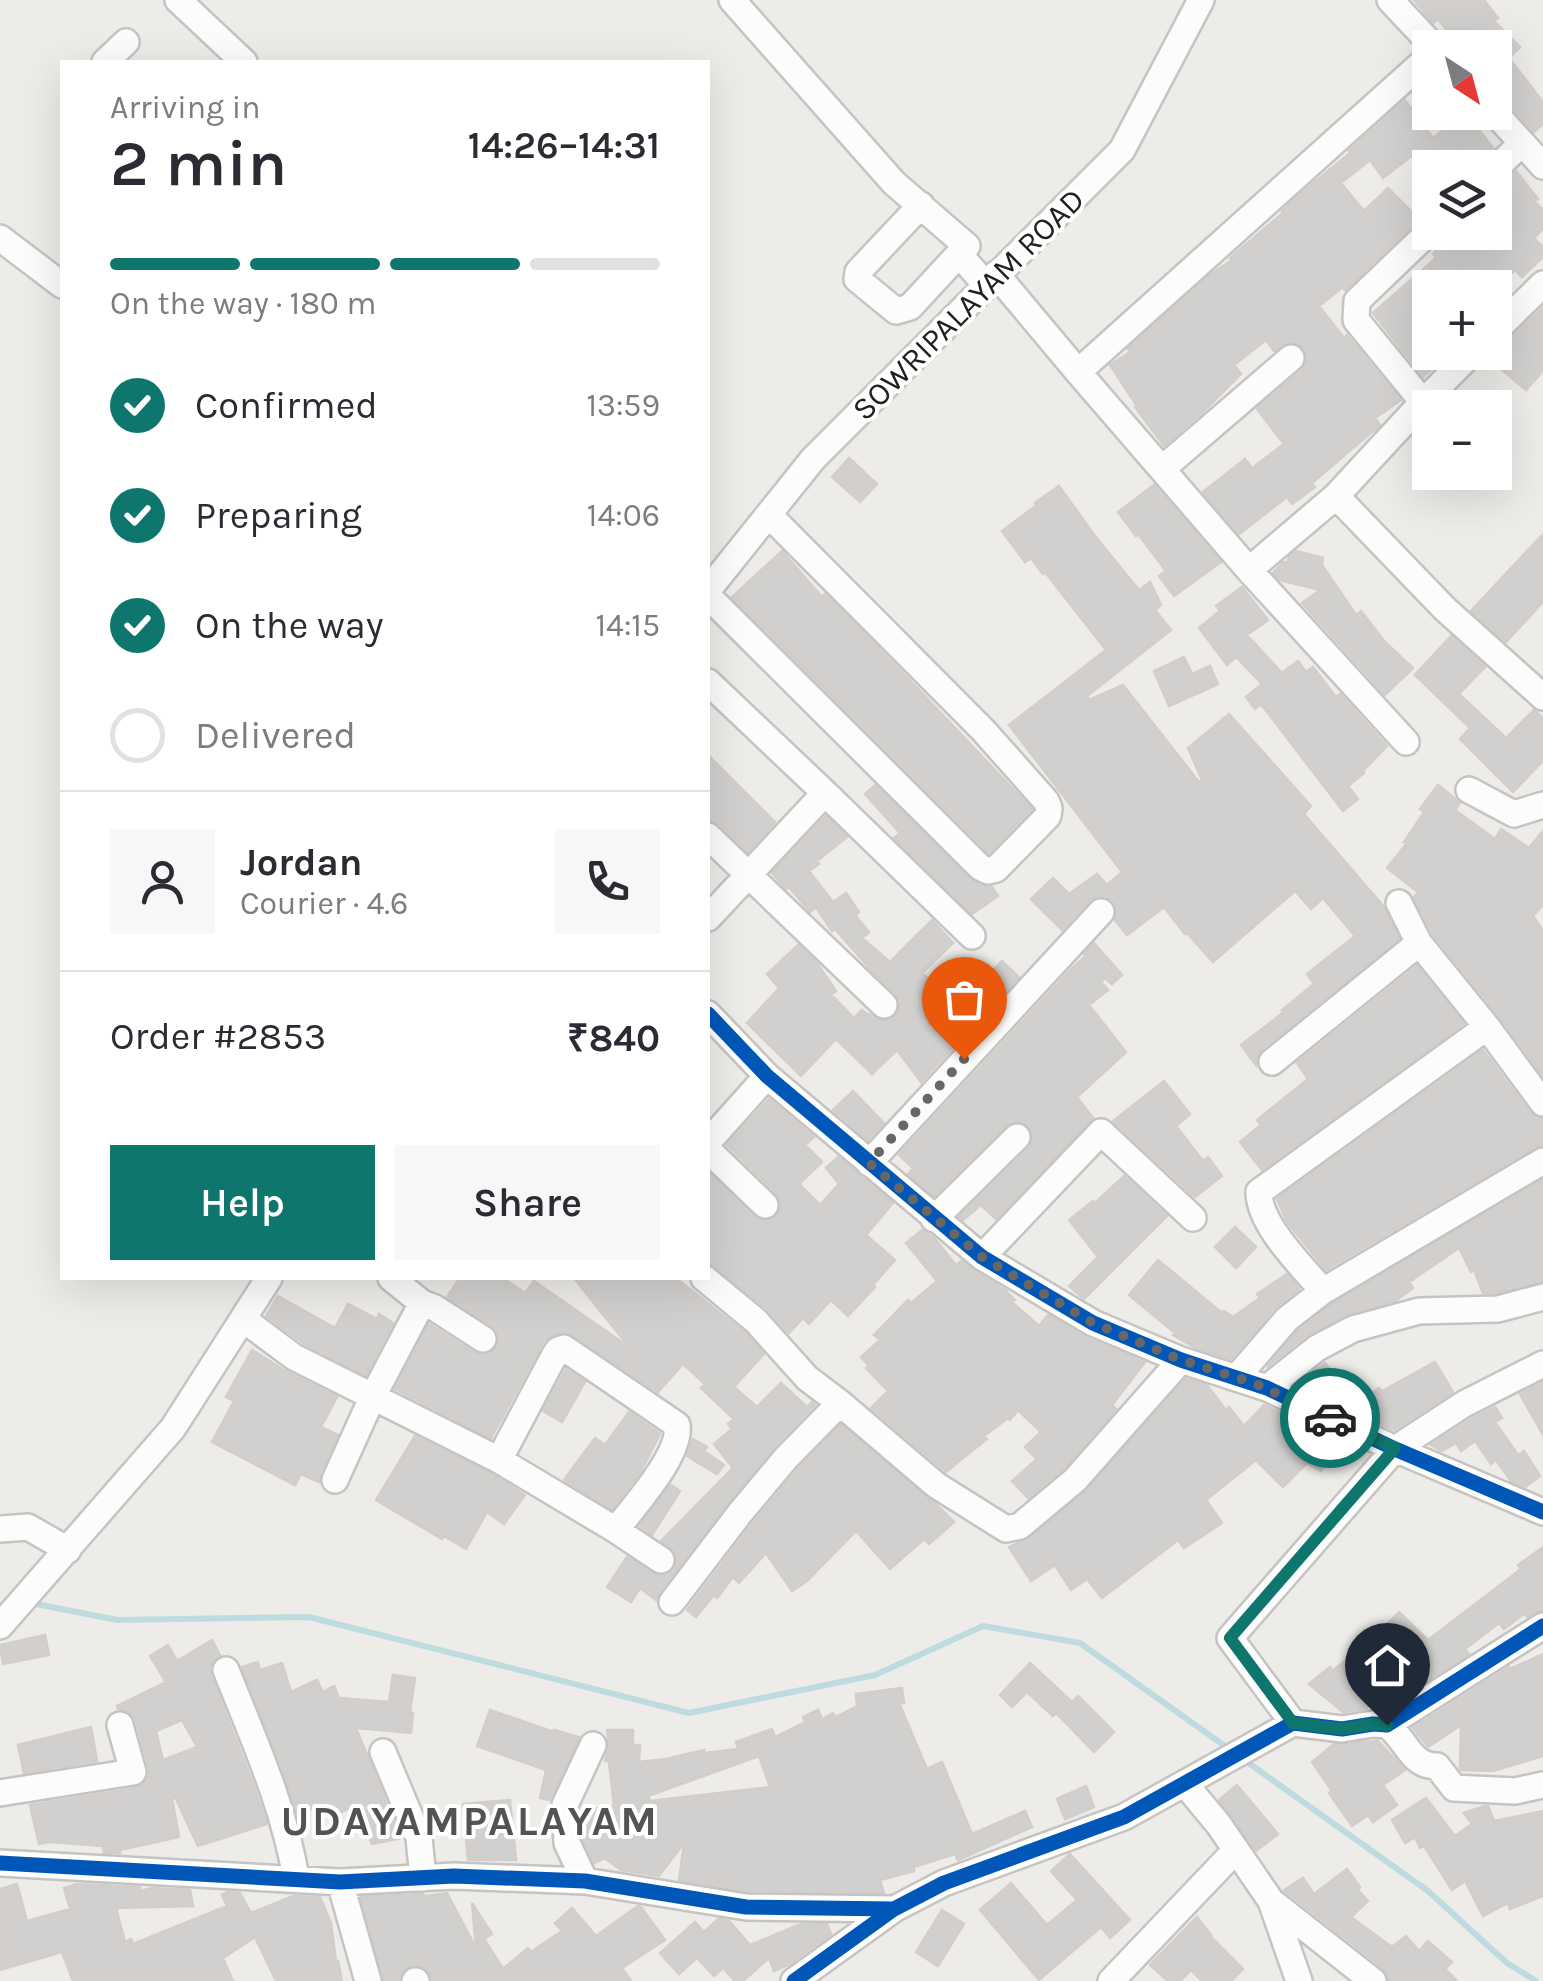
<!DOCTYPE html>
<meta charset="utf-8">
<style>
body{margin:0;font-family:Karla,sans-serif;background:#f7f7f7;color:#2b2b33;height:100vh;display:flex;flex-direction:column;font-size:38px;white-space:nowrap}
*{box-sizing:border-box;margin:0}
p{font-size:32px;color:#7c7c81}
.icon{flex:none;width:55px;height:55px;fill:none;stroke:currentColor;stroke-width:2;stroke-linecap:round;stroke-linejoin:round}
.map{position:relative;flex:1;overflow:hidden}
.sheet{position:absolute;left:60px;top:60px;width:650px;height:1220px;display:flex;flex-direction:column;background:#fff;border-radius:0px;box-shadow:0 10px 40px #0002}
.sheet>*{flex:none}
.needle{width:65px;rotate:144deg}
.fabs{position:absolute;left:1412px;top:30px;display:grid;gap:20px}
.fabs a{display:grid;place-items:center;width:100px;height:100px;border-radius:0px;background:#fff;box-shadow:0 10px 40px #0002;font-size:50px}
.pin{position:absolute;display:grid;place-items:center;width:85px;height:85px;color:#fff;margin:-102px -42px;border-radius:50% 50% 50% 0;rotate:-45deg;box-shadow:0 0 10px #0007}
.pin .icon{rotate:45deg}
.courier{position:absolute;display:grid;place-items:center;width:100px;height:100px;margin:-50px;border:8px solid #0f766e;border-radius:50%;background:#fff;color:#222;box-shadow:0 2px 12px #0007}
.headline em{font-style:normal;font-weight:600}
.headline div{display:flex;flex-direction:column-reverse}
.headline{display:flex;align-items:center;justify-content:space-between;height:170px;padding:0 50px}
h1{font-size:65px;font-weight:600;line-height:75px}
.bar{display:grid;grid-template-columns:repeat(4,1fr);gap:15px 10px;align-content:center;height:120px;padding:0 50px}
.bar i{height:12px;border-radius:8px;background:#e1e1e2}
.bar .current{background:#0f766e}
.bar p{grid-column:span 4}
.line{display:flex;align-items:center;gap:25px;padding:0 50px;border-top:2px solid #e1e1e2}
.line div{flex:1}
.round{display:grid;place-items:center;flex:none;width:105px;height:105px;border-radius:0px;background:#f7f7f7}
ol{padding:0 50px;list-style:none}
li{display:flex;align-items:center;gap:30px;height:110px}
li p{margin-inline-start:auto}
li .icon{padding:10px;border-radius:50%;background:#0f766e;color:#fff;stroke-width:4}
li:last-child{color:#7c7c81}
li i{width:55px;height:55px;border:5px solid #e1e1e2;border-radius:50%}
.action{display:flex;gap:20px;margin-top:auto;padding:20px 50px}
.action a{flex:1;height:115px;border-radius:0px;background:#0f766e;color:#fff;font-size:40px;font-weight:600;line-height:115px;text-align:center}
.action a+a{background:#f7f7f7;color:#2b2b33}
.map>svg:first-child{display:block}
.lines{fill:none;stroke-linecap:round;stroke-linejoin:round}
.stream{stroke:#bedbe0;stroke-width:6}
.building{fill:#d2d0ce;stroke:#d1cecb;stroke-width:2.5;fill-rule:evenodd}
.minor-casing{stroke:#c5c4c3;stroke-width:30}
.minor{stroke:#fcfcfc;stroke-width:25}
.cycleway-casing{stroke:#fff;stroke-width:21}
.cycleway{stroke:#0057b8;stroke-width:15}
.done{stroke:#686766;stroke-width:10;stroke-dasharray:0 18}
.route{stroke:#0f766e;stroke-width:12}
.labels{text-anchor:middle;stroke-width:8;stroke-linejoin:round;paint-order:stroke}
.street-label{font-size:32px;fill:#202020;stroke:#fff}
.district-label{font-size:42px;font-weight:bold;letter-spacing:2.5px;fill:#535353;stroke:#fff}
</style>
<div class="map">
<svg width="1543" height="1981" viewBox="0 0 1543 1981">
<rect width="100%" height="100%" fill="#eeece9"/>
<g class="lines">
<path class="stream" d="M31 1603 117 1620 309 1617 689 1713 875 1675 983 1626 1080 1643 1229 1749
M1243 1759 1428 1891 1507 1963 1536 1981"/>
</g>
<path class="building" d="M1414 0H1484L1498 18 1494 21 1520 47 1509 58 1543 102V124L1534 132 1506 101 1495 96V48H1460L1438 19 1433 23Z
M1405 100 1433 138 1466 113 1493 148 1483 158 1479 168H1425L1414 154 1383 178 1370 160 1341 183 1364 211 1388 188 1419 219 1345 290 1343 287 1319 306 1344 338 1347 335 1401 400 1375 418 1380 425 1312 483 1315 487 1292 504 1287 497 1239 534 1203 492 1245 459 1252 468 1284 444 1257 409 1302 370 1307 362 1304 348 1297 343 1289 342 1274 351 1266 340 1234 365 1241 374 1203 412 1164 446 1135 407 1137 406 1110 365 1130 352 1128 349 1211 274 1232 260 1230 258 1284 212 1282 211 1306 189 1350 153 1349 151Z
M1516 171 1538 199 1534 201 1543 210V229L1534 238 1543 247V257L1522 277 1515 270 1497 288H1430V352H1450L1423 377 1373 313 1436 258 1433 254 1455 232H1474L1492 250 1514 230 1495 205V185L1505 181Z
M1543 307V371L1526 390 1500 368 1507 359 1496 349 1506 343Z
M849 458 877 484 860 502 832 477Z
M1154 485 1221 562 1174 596 1159 576 1166 571 1138 534 1136 536 1118 512Z
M1059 486 1095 536 1139 590 1150 582 1161 605 1155 610 1171 630 1087 696 1089 700 1123 685 1199 782 1202 780 1188 748 1229 714 1311 806 1304 814 1384 907 1399 939 1262 1049 1257 1057 1256 1065 1241 1045 1284 1012 1282 1010 1314 984 1307 974 1355 936 1323 898 1311 909 1295 891 1213 962 1187 933 1185 934 1164 907 1127 935 1115 920 1116 906 1106 896H1097L1090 900 1062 930 1031 899 1053 878 1069 894 1097 874 1107 885 1122 872 1009 725 1106 650 1045 572 1043 574 1031 558 1025 562 1002 531 1037 505 1035 503Z
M1543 534V602L1506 642 1471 611Z
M782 551 822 597 825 594 900 670 1032 809 989 853 732 597Z
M1296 551 1323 558 1322 565 1356 615 1361 611 1385 642 1413 668 1385 695 1302 603 1320 590 1280 580 1273 573 1283 562 1287 563 1289 557Z
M1242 587 1268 620 1247 635 1282 673 1298 661 1306 672 1313 667 1336 697 1340 694 1387 746 1363 771 1364 773 1348 786 1358 799 1343 811 1261 704 1255 709 1246 697 1262 684 1236 657 1227 665 1199 628 1220 611 1216 606Z
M1451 636 1485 667 1459 694 1506 738 1534 710 1543 718V761L1513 792 1460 739 1470 728 1415 675Z
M1184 657 1192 674 1210 666 1218 684 1169 706 1154 671Z
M708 755 775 822 748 852 719 824 708 820Z
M875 785 969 878 981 886 992 887 998 896 972 914 894 838 900 833 865 794Z
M1438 785 1460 803 1455 810 1495 839 1501 829 1529 848 1543 831V905L1533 916 1543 931V1076L1500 1017 1433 934 1414 897 1418 892 1387 868 1407 843 1404 842 1424 812 1420 809Z
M826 816 847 837 817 861 819 864 809 871 833 902 846 893 859 912 855 915 869 932 862 938 890 962 932 920 953 943 922 973 958 1006 1002 961 1019 977 921 1082 897 1050 872 1074 836 1039 801 1076 747 1023 779 988 767 974 798 945 817 963 836 991 831 995 854 1018 862 1010 868 1015 869 1014 879 1020 888 1021 895 1017 899 1010 900 1001 895 993 869 968 835 929 832 931 816 907 810 912 789 887 786 889 772 873Z
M1094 943 1122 975 1112 984 1105 978 1101 982 1108 990 1089 1005 1126 1052 1077 1097 1093 1118 996 1219 981 1205 963 1220 959 1217 1029 1148 1033 1134 1029 1126 1020 1121 1006 1125 934 1196 908 1174 913 1168 899 1155 1071 969 1086 956 1084 954Z
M1417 966 1464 1024 1262 1170 1240 1142 1261 1125 1257 1120 1308 1079 1297 1063Z
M1483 1050 1530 1113 1543 1119V1145L1535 1147 1326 1270 1287 1222 1277 1199Z
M1164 1081 1190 1114 1176 1126 1203 1161 1208 1157 1222 1176 1195 1197 1113 1121Z
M853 1091 884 1123 868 1140 833 1110Z
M769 1099 814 1137 805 1145 822 1162 799 1184 820 1205 839 1184 826 1168 838 1157 893 1203 866 1235 895 1260 873 1285 875 1287 848 1316 831 1300 809 1324 803 1318 789 1333 766 1308 708 1262V1172L760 1220H770L780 1210 781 1201 776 1193 727 1145Z
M1124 1176 1167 1216 1084 1299 1069 1286 1098 1257 1069 1220 1093 1201 1095 1203Z
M1542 1180 1543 1281 1496 1293H1483L1474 1270 1471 1272 1459 1248 1409 1282 1413 1288 1395 1301 1345 1315 1307 1335 1267 1367 1298 1331 1332 1304Z
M1235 1227 1256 1247 1236 1268 1215 1247Z
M922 1230 934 1238 956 1265 961 1261 1005 1290 1015 1300 1012 1302 1039 1326 1048 1315 1086 1338 1145 1362 1112 1405 1116 1409 1064 1468 1028 1498 1012 1481 1037 1459 1025 1447 1041 1432 1018 1410 1010 1420 1008 1418 984 1436 987 1439 946 1472 871 1408 888 1391 866 1368 869 1366 861 1357 880 1340 874 1335 908 1300 911 1303 937 1281 906 1243Z
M1158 1260 1222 1313 1224 1311 1233 1317 1260 1298 1257 1294 1287 1274 1299 1289 1275 1308 1231 1359 1196 1348 1173 1335 1175 1333 1129 1295Z
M460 1278H503L525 1293 534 1281 629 1347 574 1278H676L745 1333 764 1354 734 1387 757 1407 781 1383 807 1407 812 1402 815 1405 774 1447 728 1503 659 1592 656 1600 640 1588 631 1602 607 1587 627 1557 659 1576 667 1575 674 1570 677 1562 676 1554 661 1541 733 1468 714 1444 732 1429 728 1424 734 1419 701 1388 705 1384 683 1364 658 1392 573 1335 565 1332 553 1335 544 1341 491 1438 395 1389 429 1324 475 1353 490 1354 497 1347 498 1332 493 1326 447 1297Z
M278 1296 335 1328 348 1304 377 1319 379 1314 393 1323 366 1375 303 1343 266 1316Z
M252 1350 287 1372 337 1397 321 1427 338 1435 320 1473 319 1482 301 1474 295 1485 212 1442 234 1401 226 1397Z
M1435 1362 1453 1392 1394 1430 1377 1422 1361 1402 1379 1388 1382 1391Z
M1325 1363 1340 1382 1361 1402 1353 1411 1315 1393 1304 1379Z
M566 1369 585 1382 562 1422 543 1411Z
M1186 1379 1207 1385 1226 1410 1229 1407 1244 1426 1264 1405 1288 1416 1300 1428 1303 1423 1339 1441 1321 1471 1307 1463 1283 1487 1256 1460 1206 1500 1222 1523 1184 1548 1178 1540 1102 1598 1087 1579 1071 1590 1055 1565 1031 1581 1009 1547 1030 1538 1085 1492Z
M1543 1382V1435L1520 1394Z
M1495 1407 1502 1418 1495 1422 1518 1455 1524 1451 1540 1476 1525 1487 1511 1481 1496 1460 1491 1464 1475 1441 1461 1451 1456 1443 1442 1451 1431 1445 1471 1419Z
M629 1412 660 1434 641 1471 612 1509 564 1480 595 1438 605 1445Z
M841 1425 936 1504 954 1522 929 1544 924 1539 890 1569 856 1531 807 1581 792 1591 766 1553 739 1583 733 1577 717 1598 714 1595 696 1617 687 1610 753 1523 798 1469Z
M415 1436 490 1473 525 1495 504 1524 487 1512 466 1549 444 1536 442 1539 376 1500Z
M693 1439 707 1447 704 1451 724 1465 717 1474 687 1456Z
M671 1485 680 1491 652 1535 640 1526Z
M1543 1547V1610L1527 1617 1525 1613 1504 1629 1499 1623 1465 1649 1469 1654 1389 1704 1382 1695 1365 1709 1343 1712 1309 1684 1330 1667 1332 1671 1367 1644 1399 1612 1428 1640 1521 1569 1518 1565Z
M45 1635 49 1655 3 1664 0 1645Z
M212 1640 220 1655 213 1661 210 1669 211 1676 251 1778 267 1824 198 1846 175 1797 172 1798 179 1837 120 1850V1853H104L103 1846 49 1842 39 1844 30 1805 136 1788 144 1783 149 1776V1769L136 1721 131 1713 118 1709 117 1706 166 1682 150 1656 168 1645 177 1661ZM182 1720 197 1747 163 1760 156 1731Z
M1543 1654V1756L1493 1771 1460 1770 1461 1725 1428 1747 1413 1728 1509 1667 1510 1669Z
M258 1662 260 1670 282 1663 291 1692 317 1680 323 1692 334 1686 339 1698 389 1702 393 1675 415 1678 410 1712 413 1713 411 1733 356 1728 401 1838 372 1844 355 1806 332 1816 327 1804 297 1814 282 1767 242 1667Z
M1030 1663 1072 1702 1078 1696 1114 1732 1094 1752 1056 1713 1053 1716 1027 1692 1012 1707 1000 1695Z
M902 1688 904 1703H899L927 1769 942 1762 972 1834 1025 1811 1032 1827 958 1860 955 1854 914 1867V1871L880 1880 884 1893 747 1891 679 1880 684 1843 659 1876 621 1870 605 1858 594 1863 583 1839 582 1810 614 1806 609 1761H605L609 1745 607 1730H633V1745H640L639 1762 666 1759 704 1750V1753L738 1749 736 1742 772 1729 775 1737 805 1722 803 1717 818 1710 822 1719 833 1713 836 1717 857 1706 856 1694ZM759 1756 770 1787 650 1801 648 1796Z
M490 1710 554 1732V1730L579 1737 550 1800 540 1798 546 1770 477 1746Z
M91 1727 97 1761 24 1773 18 1745Z
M1378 1741 1405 1770 1383 1785 1397 1805 1373 1822 1368 1815 1352 1826 1329 1793 1332 1791 1312 1762 1334 1744Z
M1237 1785 1278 1834 1256 1851 1219 1800Z
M1086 1786 1094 1807 1065 1819 1057 1799Z
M1426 1798 1455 1836 1472 1824 1464 1813 1485 1806H1488L1494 1821 1543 1811V1896L1510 1909 1508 1903 1483 1916 1465 1881 1452 1890 1424 1846 1420 1848 1415 1837 1405 1843 1392 1820Z
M510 1800 516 1860H468L463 1804Z
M1070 1854 1130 1920 1110 1938 1101 1927 1039 1980 980 1910 1011 1883 1047 1925 1077 1900 1051 1871Z
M1347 1869 1360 1887 1358 1890 1368 1901 1351 1917 1392 1947 1406 1936 1419 1951 1428 1941 1452 1962 1445 1969 1457 1981H1389L1383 1968 1284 1890 1303 1878 1314 1894Z
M17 1884 27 1921 70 1909 64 1888 77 1884 140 1887V1891L153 1888 190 1890 193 1906 116 1908 125 1942 131 1939 133 1944 227 1906 222 1895 227 1892 240 1893 251 1913 293 1896 320 1897 331 1923 336 1961H338L342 1981H276L255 1937 223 1958 233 1981H73L62 1952 0 1970V1889Z
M447 1893 476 1948 472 1903 492 1934 484 1939 503 1969 528 1948 531 1952 562 1931 555 1923 572 1908 596 1936 638 1906 641 1907 665 1940 622 1968 631 1981H432L429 1972 423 1967 416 1965 406 1968 401 1974 399 1981H384L361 1897 422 1894 426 1896Z
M942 1910 964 1924 938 1966 916 1952Z
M1197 1917 1211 1935 1210 1936 1243 1969 1231 1981H1202L1191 1970 1180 1981H1168L1150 1965Z
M718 1919 729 1921 750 1945 801 1924H827L831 1934 788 1965 774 1971 769 1958 743 1981H735L723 1968 714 1976 697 1958 679 1974 660 1953 695 1922 704 1932Z"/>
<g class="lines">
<defs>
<path id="minor" d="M178 0 244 62
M732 0 894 183 967 246 959 254 987 286
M1390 0 1435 48
M105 62 126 42
M1494 112 1543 166
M1495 169 1522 143
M921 205 858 272 857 279 896 311 910 307 959 254
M0 238 62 285
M996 274 1078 372 1249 570
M1495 331 1543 284
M1078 372 1430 56
M1423 402 1356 320 1357 301 1430 231
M1162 469 1291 358
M1336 496 1423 402 1473 352
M708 590 813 459 1122 150 1201 0
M708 596 980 867 988 871 996 869 1048 816 1049 808 1046 801 983 730 770 516
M708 682 825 793 708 918
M1406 742 1249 570 1336 496 1445 609 1543 697
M1469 790 1514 814 1543 805
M825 793 972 936
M708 836 884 1005
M1399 903 1419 943 1487 1027 1543 1103
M708 1014 767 1076 982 1257 1093 1323 1181 1360 1267 1388 1395 1449 1543 1512
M1272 1062 1419 943
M708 1142 767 1076
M708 1150 765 1205
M869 1163 1101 912
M934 1219 1017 1137
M982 1257 1101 1132 1193 1218
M391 1278 422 1303
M704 1278 756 1321 807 1378 840 1403 936 1485 1006 1529 1020 1526 1075 1480 1181 1360
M1323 1291C1302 1266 1259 1225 1259 1192L1487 1027
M243 1319 294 1357 499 1460 616 1530C633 1507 682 1454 677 1425L564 1348 558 1350 554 1356 499 1460
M1237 1377 1287 1319 1323 1291 1543 1161
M1267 1388 1317 1348 1353 1329 1419 1311 1498 1309 1543 1297
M335 1480 372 1398 422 1303 435 1308 483 1339
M0 1529 28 1527 68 1550
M616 1530 661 1560
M672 1602 740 1513 786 1458 840 1403
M0 1626 173 1428 269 1278
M226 1670C253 1738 284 1806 296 1878
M1293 1723 1230 1638 1395 1449 1464 1404 1543 1364
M1387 1725C1407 1740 1411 1767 1437 1766L1454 1788 1515 1791 1543 1785
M383 1752 419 1838 423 1878
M1185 1784 1219 1825 1271 1901 1299 1981
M0 1793 133 1772 120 1725
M0 1863 340 1882 454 1876 585 1881 746 1907 894 1909
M585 1881 567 1843 565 1805 593 1745
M340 1882 368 1981
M1271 1901 1373 1981
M415 1981H416
M794 1981 894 1909 944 1883 1124 1817 1293 1723 1342 1729 1373 1724 1387 1725 1543 1626
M1111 1981 1236 1850"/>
</defs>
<use href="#minor" class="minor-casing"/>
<use href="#minor" class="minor"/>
<defs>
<path id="cycleway" d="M708 1014 767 1076 982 1257 1093 1323 1181 1360 1267 1388 1395 1449 1543 1512
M0 1863 340 1882 454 1876 585 1881 746 1907 894 1909
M794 1981 894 1909 944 1883 1124 1817 1293 1723 1342 1729 1373 1724 1387 1725 1543 1626"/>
</defs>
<use href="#cycleway" class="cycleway-casing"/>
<use href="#cycleway" class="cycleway"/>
</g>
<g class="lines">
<path class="done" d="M964 1059 869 1163 982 1257 1093 1323 1181 1360 1254 1383 1330 1418"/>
<path class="route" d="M1330 1418 1395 1448 1230 1638 1293 1723 1342 1729 1373 1724 1387 1725"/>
</g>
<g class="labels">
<g class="street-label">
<text transform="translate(968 304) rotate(-45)" y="11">SOWRIPALAYAM ROAD</text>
</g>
<g class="district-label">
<text x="470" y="1835">UDAYAMPALAYAM</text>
</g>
</g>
</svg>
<div class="fabs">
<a><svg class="needle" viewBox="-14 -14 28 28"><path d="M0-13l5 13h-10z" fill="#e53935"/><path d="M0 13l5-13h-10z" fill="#7c7c81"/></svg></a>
<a><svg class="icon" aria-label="layers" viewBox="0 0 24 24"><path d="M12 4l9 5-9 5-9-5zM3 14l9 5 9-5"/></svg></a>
<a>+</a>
<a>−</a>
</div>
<div class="pin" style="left:964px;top:1059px;background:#ea580c"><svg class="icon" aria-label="bag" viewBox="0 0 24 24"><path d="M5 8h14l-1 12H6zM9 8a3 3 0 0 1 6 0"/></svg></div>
<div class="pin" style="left:1387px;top:1725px;background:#1f2937"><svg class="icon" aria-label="home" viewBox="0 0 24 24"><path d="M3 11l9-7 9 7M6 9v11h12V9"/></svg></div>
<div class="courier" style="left:1330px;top:1418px"><svg class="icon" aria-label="car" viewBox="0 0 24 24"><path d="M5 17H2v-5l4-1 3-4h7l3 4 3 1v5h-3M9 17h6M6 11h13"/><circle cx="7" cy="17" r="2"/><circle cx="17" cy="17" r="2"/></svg></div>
<section class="sheet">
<div class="headline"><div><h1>2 min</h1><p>Arriving in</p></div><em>14:26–14:31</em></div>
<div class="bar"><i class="current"></i><i class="current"></i><i class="current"></i><i></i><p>On the way · 180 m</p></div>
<ol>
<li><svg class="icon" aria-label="check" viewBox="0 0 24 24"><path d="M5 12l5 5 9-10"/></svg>Confirmed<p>13:59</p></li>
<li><svg class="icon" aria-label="check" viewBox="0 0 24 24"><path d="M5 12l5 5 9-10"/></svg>Preparing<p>14:06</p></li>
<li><svg class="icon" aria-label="check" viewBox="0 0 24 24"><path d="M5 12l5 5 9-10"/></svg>On the way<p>14:15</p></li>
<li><i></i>Delivered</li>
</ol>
<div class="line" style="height:180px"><a class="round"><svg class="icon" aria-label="person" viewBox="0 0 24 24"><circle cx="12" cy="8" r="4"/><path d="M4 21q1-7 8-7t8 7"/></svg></a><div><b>Jordan</b><p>Courier · 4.6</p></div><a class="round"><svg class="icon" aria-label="phone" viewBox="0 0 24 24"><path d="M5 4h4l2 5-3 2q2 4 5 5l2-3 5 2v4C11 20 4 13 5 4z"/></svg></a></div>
<div class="line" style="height:130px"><div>Order #2853</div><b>₹840</b></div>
<div class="action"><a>Help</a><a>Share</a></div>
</section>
</div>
